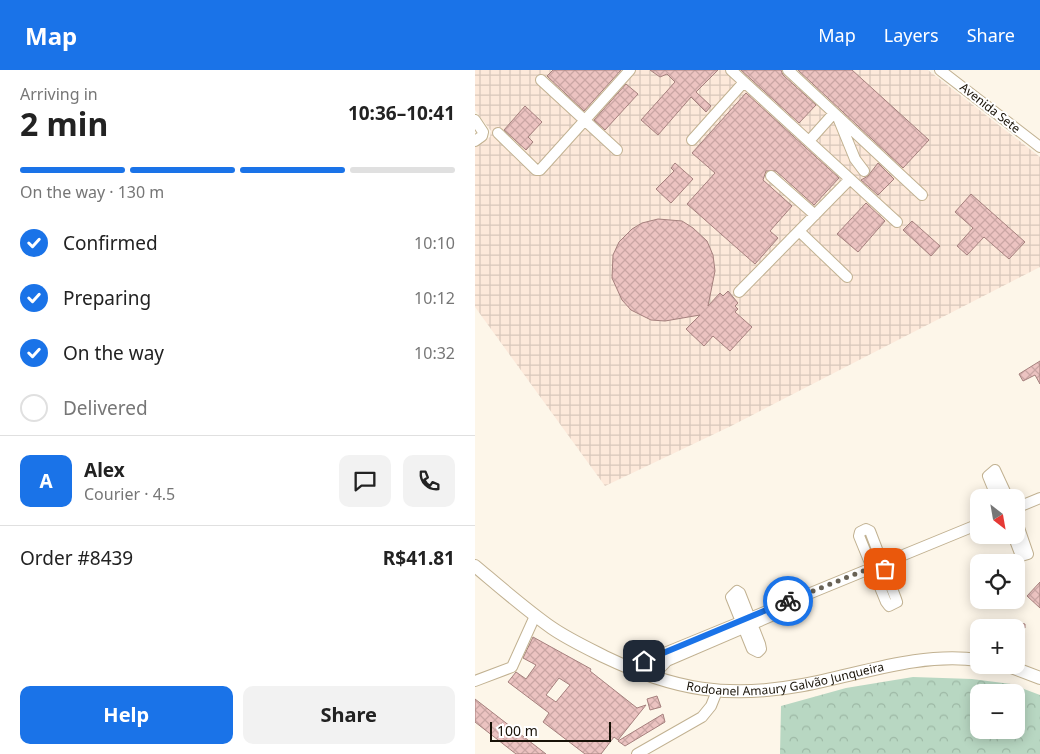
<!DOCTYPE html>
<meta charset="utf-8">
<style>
body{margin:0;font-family:"Noto Sans",sans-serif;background:#f2f2f2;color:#222;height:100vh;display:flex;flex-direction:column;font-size:19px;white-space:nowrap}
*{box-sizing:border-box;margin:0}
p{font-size:16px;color:#767676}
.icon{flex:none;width:28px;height:28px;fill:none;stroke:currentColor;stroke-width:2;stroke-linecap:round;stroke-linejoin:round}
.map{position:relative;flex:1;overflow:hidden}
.details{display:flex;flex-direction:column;background:#fff;width:475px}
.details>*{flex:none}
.needle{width:32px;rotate:149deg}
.controls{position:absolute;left:495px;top:419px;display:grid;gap:10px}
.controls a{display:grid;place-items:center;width:55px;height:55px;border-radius:10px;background:#fff;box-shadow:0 2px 12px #0003;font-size:25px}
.scale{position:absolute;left:15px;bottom:12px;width:121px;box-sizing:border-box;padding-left:5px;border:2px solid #181207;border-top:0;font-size:14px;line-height:18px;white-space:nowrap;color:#181207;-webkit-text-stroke:4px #fff;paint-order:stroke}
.pin{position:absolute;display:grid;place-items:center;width:42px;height:42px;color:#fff;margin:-21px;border-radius:10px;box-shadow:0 2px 8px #0006}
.courier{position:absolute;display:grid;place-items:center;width:50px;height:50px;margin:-25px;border:4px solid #1a73e8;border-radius:50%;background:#fff;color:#222;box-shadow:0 1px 6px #0007}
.overview em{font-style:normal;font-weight:700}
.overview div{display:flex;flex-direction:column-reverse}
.overview{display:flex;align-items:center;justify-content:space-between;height:85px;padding:0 20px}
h1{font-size:32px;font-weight:700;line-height:38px}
.bar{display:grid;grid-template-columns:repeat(4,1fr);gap:8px 5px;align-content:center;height:60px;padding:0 20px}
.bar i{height:6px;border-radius:4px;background:#e0e0e0}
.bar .on{background:#1a73e8}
.bar p{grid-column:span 4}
.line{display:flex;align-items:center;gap:12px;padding:0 20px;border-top:1px solid #e0e0e0}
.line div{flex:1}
.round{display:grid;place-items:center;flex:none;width:52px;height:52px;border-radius:10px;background:#f2f2f2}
ol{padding:0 20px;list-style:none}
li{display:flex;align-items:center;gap:15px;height:55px}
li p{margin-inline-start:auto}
li .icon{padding:5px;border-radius:50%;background:#1a73e8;color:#fff;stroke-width:4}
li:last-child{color:#767676}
li i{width:28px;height:28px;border:2px solid #e0e0e0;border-radius:50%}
.button{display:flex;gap:10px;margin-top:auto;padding:10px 20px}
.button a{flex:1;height:58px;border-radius:10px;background:#1a73e8;color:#fff;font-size:20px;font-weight:700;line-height:58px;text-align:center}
.button a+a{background:#f2f2f2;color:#222}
header{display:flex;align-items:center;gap:30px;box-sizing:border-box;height:70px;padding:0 25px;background:#1a73e8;color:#fff}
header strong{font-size:24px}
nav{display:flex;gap:28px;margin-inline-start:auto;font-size:18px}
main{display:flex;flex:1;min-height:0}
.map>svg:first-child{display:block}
.industrial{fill:url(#industrial-grid)}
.forest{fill:url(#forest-crowns);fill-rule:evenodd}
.building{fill:url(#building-cross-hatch);stroke:#a5807d;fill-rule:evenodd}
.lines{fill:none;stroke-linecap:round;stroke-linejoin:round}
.minor-casing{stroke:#c1b191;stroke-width:12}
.major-casing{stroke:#c1b191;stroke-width:14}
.minor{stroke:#fff;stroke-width:10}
.major{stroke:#fff;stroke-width:12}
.done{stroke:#686256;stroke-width:5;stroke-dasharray:0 9}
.route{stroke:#1a73e8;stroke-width:6}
.labels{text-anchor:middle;stroke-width:4;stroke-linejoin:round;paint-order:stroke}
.street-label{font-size:12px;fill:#181207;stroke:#fff}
</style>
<header>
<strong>Map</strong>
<nav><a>Map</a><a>Layers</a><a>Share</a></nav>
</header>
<main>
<section class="details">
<div class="overview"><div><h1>2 min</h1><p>Arriving in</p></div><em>10:36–10:41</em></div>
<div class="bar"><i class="on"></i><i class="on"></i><i class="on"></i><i></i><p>On the way · 130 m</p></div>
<ol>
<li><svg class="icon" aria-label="check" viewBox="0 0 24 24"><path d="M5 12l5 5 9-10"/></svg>Confirmed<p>10:10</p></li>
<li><svg class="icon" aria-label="check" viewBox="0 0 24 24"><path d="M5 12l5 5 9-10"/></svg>Preparing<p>10:12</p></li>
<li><svg class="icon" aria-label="check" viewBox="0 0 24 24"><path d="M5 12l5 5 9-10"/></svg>On the way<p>10:32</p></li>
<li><i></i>Delivered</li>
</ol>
<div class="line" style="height:90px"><b class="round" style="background:#1a73e8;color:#fff">A</b><div><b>Alex</b><p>Courier · 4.5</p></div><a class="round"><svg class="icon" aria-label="chat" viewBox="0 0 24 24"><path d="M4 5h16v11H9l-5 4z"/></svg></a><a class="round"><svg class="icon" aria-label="phone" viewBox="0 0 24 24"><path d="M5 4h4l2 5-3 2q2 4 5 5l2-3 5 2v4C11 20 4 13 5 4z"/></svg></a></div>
<div class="line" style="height:65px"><div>Order #8439</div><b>R$41.81</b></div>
<div class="button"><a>Help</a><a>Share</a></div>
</section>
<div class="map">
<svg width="565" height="684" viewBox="0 0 565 684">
<defs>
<pattern id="industrial-grid" width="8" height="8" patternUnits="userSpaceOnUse" patternTransform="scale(1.25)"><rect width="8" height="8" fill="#fde9da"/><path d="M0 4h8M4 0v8" fill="none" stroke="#d8c7ba"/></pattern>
<pattern id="forest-crowns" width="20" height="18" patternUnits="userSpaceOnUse" patternTransform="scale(1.25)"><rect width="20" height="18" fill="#b8d7c2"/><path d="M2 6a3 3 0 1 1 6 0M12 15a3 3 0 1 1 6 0" fill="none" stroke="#9db8a5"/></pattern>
<pattern id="building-cross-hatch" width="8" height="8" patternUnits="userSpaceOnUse" patternTransform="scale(1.25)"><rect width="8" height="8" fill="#ecc3c1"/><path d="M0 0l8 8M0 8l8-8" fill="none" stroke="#caa6a4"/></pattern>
</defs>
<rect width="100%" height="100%" fill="#fdf6e9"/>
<path class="industrial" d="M0 0H453L565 87V197L256 356 130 416 0 237V77L15 67 16 61 0 40Z"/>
<path class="forest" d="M438 607 497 609 536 614 565 625V684H305L306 636 371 618ZM504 622H541V660H504Z"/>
<path class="building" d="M78 0H146L109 41 72 6Z
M175 0H243L221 22 236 36 231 42 216 27 183 65 166 50 200 12 192 4 185 7Z
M266 0H306L308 5 341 35 324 53Z
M323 0H377L454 70 428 98Z
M151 14 163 24 130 60 119 50Z
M271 23 364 108 339 135 301 101H291L288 110 317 136 295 161 303 168 280 194 212 134 240 103 217 83Z
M50 36 67 52 53 67 58 72 51 80 29 60Z
M200 93 218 109 196 133 181 119 199 101 196 98Z
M403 93 419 109 403 125 386 110 393 106Z
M496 124 550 172 534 189 509 167 492 185 482 176 498 158 480 142Z
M391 133 410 151 383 182 362 164Z
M183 149 207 151 218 158 232 171 238 185 240 201 233 236 245 223 248 226 253 221 263 233 260 236 263 239 260 242 277 257 255 281 238 266 229 276 211 259 225 245 190 251 176 250 156 240 147 230 137 208 138 185 144 172 157 159 167 153Z
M437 151 465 176 456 186 428 160Z
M565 291V314L560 305 548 311 544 304Z
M565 512V538L552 526Z
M528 550 550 554V558H527Z
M58 567 116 599 115 601 162 638 171 635 143 670 139 667 126 684H110L68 652 74 643 33 612 41 602 51 609 61 595 48 588ZM84 608 95 615 81 632 71 625Z
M182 626 186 637 175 640 172 629Z
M0 629 71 684H41L0 652Z
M188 644 190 652 150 676 143 671Z"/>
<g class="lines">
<defs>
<path id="minor" d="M256 0 422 152
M313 0 447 125
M465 0 565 77
M66 10 142 80
M0 50 8 62 7 66 0 71
M364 50 380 89 389 101
M23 63 61 100H65L155 0
M217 70 269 12
M334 71 359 43
M296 106 340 145
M324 161 372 207
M264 222 375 109
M522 428 513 406 520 400 533 428
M541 438 565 428
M391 459 395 461 421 529 422 532 414 536 411 532 384 466 385 462Z
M538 465 546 486 553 484 541 449
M262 521 265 523 285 574 286 579 283 582 277 579 256 527Z
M153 598 504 454
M177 607 192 591 322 535
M0 611 37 597 60 546
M162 684 227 647 236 636 242 621"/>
<g id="major">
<path id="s1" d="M0 496C25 517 50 539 77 558 93 569 112 578 130 587 199 620 253 629 328 615 387 604 443 582 504 590"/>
<path d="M531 595 565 608"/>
</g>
</defs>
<use href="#minor" class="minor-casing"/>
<use href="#major" class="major-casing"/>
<use href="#minor" class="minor"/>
<use href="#major" class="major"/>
</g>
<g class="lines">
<path class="done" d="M313 531 408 493 410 499"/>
<path class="route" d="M169 591 313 531"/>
</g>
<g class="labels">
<g class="street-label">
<text transform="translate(515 38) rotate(38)" y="4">Avenida Sete</text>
<text dy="4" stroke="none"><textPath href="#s1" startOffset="346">Rodoanel Amaury Galvão Junqueira</textPath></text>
</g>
</g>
</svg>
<div class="controls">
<a><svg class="needle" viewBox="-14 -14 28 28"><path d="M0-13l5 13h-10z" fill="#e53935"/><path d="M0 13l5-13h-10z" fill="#767676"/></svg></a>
<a><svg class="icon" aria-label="locate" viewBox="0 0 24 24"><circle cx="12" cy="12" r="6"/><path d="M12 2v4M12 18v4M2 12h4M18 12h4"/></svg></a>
<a>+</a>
<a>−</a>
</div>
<div class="scale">100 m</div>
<div class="pin" style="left:410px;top:499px;background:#ea580c"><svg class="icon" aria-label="bag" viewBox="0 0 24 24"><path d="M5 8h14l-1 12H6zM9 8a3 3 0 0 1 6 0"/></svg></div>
<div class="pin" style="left:169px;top:591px;background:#1f2937"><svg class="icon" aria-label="home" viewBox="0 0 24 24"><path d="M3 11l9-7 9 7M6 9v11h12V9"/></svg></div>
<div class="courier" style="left:313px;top:531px"><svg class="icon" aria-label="bike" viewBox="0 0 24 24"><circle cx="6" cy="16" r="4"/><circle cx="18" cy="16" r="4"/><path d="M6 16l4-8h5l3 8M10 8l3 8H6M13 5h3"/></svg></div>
</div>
</main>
